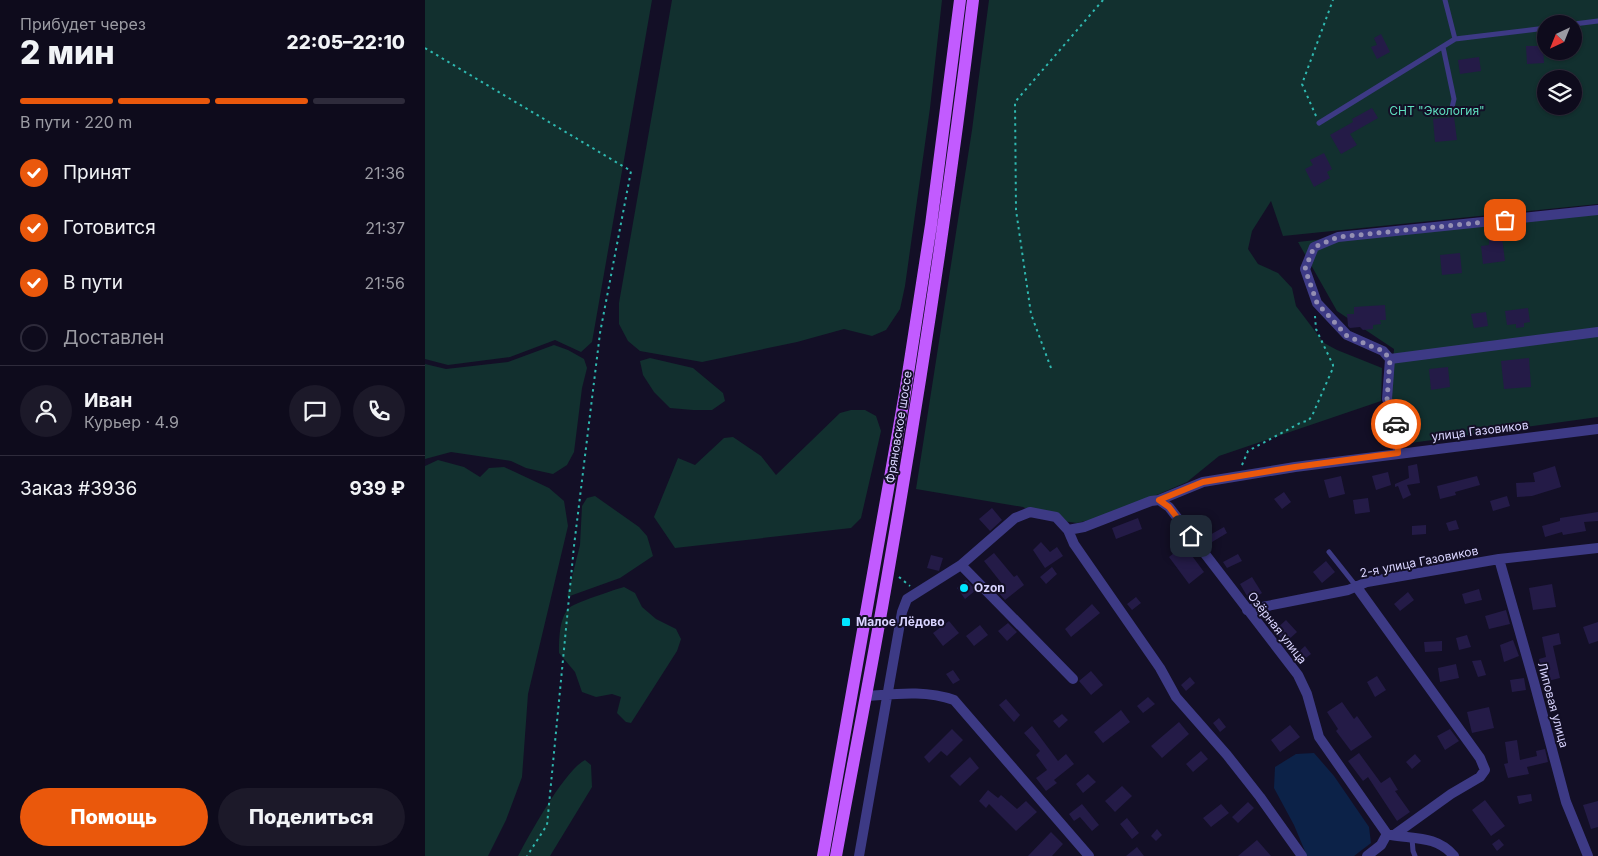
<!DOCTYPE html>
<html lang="ru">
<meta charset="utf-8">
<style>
body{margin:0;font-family:Inter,sans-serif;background:#1c1929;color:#f1f3f6;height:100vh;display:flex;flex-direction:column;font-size:19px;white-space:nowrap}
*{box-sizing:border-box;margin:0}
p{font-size:16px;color:#9b9ba3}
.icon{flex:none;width:28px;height:28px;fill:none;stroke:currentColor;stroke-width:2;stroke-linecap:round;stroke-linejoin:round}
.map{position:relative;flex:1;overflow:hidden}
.sheet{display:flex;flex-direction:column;background:#0e0b1c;width:425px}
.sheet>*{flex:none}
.needle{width:32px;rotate:223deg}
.controls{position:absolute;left:1112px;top:15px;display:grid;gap:10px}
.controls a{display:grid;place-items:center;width:45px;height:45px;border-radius:50%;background:#0e0b1c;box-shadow:0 1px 4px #0004,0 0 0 1px #2e2b3b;font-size:25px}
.pin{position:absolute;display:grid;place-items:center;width:42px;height:42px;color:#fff;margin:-21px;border-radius:10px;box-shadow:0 2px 8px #0006}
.courier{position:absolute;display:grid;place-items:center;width:50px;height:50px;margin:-25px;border:4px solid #ea580c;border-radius:50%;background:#fff;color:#222;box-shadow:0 1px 6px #0007}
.summary em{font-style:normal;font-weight:800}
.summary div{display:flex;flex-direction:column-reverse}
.summary{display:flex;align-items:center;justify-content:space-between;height:85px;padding:0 20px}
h1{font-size:32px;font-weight:800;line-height:38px}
.bar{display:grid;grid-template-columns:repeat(4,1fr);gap:8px 5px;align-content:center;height:60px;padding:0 20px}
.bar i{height:6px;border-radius:4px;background:#2e2b3b}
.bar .on{background:#ea580c}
.bar p{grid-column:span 4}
.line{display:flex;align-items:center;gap:12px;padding:0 20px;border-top:1px solid #2e2b3b}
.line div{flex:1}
.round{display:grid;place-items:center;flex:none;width:52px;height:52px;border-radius:26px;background:#1c1929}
ol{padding:0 20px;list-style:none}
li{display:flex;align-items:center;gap:15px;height:55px}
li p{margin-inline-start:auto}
li .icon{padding:5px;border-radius:50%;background:#ea580c;color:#fff;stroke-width:4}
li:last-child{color:#9b9ba3}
li i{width:28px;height:28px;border:2px solid #2e2b3b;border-radius:50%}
.primary-button{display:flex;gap:10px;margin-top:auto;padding:10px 20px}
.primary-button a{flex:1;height:58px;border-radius:30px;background:#ea580c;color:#fff;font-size:20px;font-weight:800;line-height:58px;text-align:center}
.primary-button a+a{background:#1c1929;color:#f1f3f6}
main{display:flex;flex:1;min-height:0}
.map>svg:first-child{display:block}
.green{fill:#12302f;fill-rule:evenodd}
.water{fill:#0c2248}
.building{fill:#241b47}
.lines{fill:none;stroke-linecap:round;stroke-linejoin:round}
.path{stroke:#2fb8b0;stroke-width:2;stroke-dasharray:2.5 4;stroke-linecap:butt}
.lane{stroke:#3d3a85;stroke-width:5}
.street{stroke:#3d3a85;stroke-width:10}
.primary{stroke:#c25bff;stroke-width:12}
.done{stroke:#948fb3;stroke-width:5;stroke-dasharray:0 9}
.route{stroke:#ea580c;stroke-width:6}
.poi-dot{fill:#00e5ff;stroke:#130f26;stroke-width:2}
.labels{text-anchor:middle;stroke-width:4;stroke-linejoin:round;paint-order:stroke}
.park-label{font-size:12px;fill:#5fe0c0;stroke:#130f26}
.street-label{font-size:12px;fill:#d9d4ff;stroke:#130f26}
.poi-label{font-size:12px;font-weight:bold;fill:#d9d4ff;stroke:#130f26;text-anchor:start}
</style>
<main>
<section class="sheet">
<div class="summary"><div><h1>2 мин</h1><p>Прибудет через</p></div><em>22:05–22:10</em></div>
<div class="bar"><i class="on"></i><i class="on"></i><i class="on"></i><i></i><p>В пути · 220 m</p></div>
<ol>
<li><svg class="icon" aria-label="check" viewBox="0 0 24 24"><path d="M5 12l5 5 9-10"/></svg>Принят<p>21:36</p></li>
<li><svg class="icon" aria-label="check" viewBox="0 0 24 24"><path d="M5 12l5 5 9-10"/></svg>Готовится<p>21:37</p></li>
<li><svg class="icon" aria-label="check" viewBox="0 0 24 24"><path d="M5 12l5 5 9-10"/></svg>В пути<p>21:56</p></li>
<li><i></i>Доставлен</li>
</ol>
<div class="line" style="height:90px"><a class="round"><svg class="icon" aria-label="person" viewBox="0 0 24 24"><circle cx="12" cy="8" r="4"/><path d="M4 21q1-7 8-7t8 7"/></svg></a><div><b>Иван</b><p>Курьер · 4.9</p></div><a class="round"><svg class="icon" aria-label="chat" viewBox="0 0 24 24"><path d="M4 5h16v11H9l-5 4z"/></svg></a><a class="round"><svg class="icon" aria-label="phone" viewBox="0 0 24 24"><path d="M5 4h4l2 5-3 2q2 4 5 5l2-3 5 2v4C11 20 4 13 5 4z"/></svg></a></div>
<div class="line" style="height:65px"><div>Заказ #3936</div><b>939 ₽</b></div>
<div class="primary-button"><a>Помощь</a><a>Поделиться</a></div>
</section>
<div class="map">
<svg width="1173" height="856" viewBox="0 0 1173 856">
<rect width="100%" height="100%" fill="#130f26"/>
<path class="green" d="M0 0H227L167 342 156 352 130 340 85 357 23 365 0 359Z
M247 0H517L505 108 480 286 475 309 461 330 447 336 419 329 372 342 277 362 215 351 203 341 194 324V303Z
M564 0H1173V204L858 236 846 201 827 231 823 249 833 264 853 273 867 288 871 306 899 343 912 350 957 368 956 401 794 456 762 482 685 515 652 523 622 519 598 507 491 489 547 130ZM1121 24H1149V51H1121ZM1121 79H1149V106H1121Z
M1173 208V417L964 446 969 349 912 311 873 242Z
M129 345 143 350 159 359 162 368 157 388 149 452 142 465 128 474 101 468 86 461 26 452 0 459V364L21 369 83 362Z
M225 358 268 368 298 393 300 401 287 410H268L245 408 229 392 218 375 215 361Z
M426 410H440L451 416 456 431 436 518 426 528 250 548 229 517 253 458 270 465 299 438 308 437 336 456 351 475 415 413Z
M13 460 39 467 55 477 64 468 79 467 124 488 139 501 143 526 103 694 97 777 81 820 63 856H0V466Z
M170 496 214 527 222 536 228 556 195 578 142 597 155 545 157 506 162 498Z
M199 587 210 593 217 607 231 619 251 629 256 639 252 651 206 723 201 722 192 713 196 697 187 694 171 697 157 692 150 672 134 653C134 641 134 618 144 608 149 603 189 590 199 587Z
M160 760 166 765 167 787 125 856H93C105 834 139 771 160 760Z"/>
<path class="water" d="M889 753 909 776 944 827 946 843 929 856H882L869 825 849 788 850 767 871 754Z"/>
<path class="building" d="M956 34 965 52 952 59 946 47 952 45 949 38Z
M1101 46H1118L1119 63 1102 64Z
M1054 57 1056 71 1035 74 1033 60Z
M947 108 953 118 925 134 932 145 916 154 905 135 928 122 927 119Z
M1029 117 1032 140 1010 142 1008 119Z
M899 153 907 169 902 172 905 178 889 187 880 169 888 165 885 160Z
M1077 238 1080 261 1058 264 1056 246 1064 245V240Z
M1035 253 1037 273 1017 275 1015 255Z
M960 305 961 320H955L956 324 948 325V329L938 330 935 327 925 328 923 326 922 314H929V307Z
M1103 308 1105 322 1099 323V327L1091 328V324L1082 325 1080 311Z
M1061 312 1063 326 1049 328 1046 314Z
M1104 358 1106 387 1079 389 1076 361Z
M1023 367 1025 387 1006 390 1004 369Z
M992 464 995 483 982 485 986 495 978 499 973 486 970 487V484L984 478 983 466Z
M1130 466 1136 487 1107 496 1092 497 1091 483 1110 482 1108 473Z
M963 472 966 485 951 490 947 476Z
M916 476 920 494 904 498 899 480Z
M1052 476 1055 485 1030 492 1031 495 1015 499 1012 486Z
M859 492 866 502 857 509 849 499Z
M1082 496 1085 506 1068 511 1065 501Z
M943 498 945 512 930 514 928 500Z
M567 508 577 520 565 531 554 519Z
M1173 512V521L1159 522 1161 531 1138 535 1137 532 1120 537 1117 526 1135 521V518Z
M713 518 717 529 691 539 687 528Z
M1031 520 1034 529 1024 531 1021 523Z
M1001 525V534L987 535V526Z
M799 527 802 533 787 542 783 536Z
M616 542 625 552 632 547 638 556 620 568 608 550Z
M759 545 779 572 764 584 744 557Z
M569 553 589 577 592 575 599 585 580 600 571 590 578 585 559 561Z
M813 554 817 561 802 568 798 562Z
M506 555 518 558 514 571 502 568Z
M901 561 910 572 897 583 888 572Z
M627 567 632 574 621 584 615 577Z
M827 577 837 593 825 601 815 584Z
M541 580 551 590 540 599 532 588Z
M1127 584 1131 607 1108 610 1104 588Z
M1054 589 1057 600 1040 604 1037 594Z
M983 592 989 600 975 611 969 604Z
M711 597 716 603 707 610 702 604Z
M667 604 675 613 646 637 640 629Z
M1081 610 1085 624 1064 629 1060 616Z
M861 620 872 632 860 643 849 631Z
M524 621 534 633 518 646 508 633Z
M1173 622V641L1164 644 1158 627Z
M583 623 592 632 582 641 573 631Z
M555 625 563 635 549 646 541 636Z
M1134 633 1136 644 1128 646 1135 678 1119 682 1114 659 1121 657 1117 637Z
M1042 635 1046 647 1034 650 1031 638Z
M1088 640 1094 656 1079 662 1075 645Z
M1017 641V651L1000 652 999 642Z
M880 646 886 654 873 664 868 657Z
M1056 660 1061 675 1053 677 1047 661Z
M1031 664 1034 678 1015 682 1013 668Z
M528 670 535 680 528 684 521 674Z
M666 671 678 685 666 695 654 681Z
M952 676 961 690 950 697 942 682Z
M765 677 770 683 761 691 756 685Z
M1099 678 1101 690 1087 692 1085 680Z
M723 697 730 704 718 713 712 706Z
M581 699 595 715 589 722 574 705Z
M917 702 929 719 932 716 947 737 926 751 911 731 913 729 902 712Z
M1064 707 1069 728 1047 733 1042 712Z
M696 710 705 722 678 743 669 732Z
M637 714 643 720 634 728 628 721Z
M794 718 801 727 795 732 788 723Z
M754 722 764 734 737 758 726 746Z
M865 725 875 737 855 752 846 740Z
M607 726 633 761 641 754 649 764 629 780 632 783 621 791 611 778 622 770 611 755 615 751 599 733Z
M527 729 538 740 522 756 516 751 504 763 499 757Z
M1025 729 1034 741 1020 750 1012 736Z
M1092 740 1095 760 1112 756 1111 751 1120 749 1123 762 1102 767 1104 774 1083 778 1079 764 1083 763 1080 742Z
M776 751 783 759 768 772 761 764Z
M934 753 956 783 965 777 973 790 970 791 985 812 972 821 943 777 938 781 923 761Z
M990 754 996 761 987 769 981 762Z
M545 757 554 768 535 786 525 776Z
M663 774 671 782 658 793 651 784Z
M697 786 707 796 690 812 680 801Z
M563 790 573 798 576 795 592 809 601 801 612 812 591 831 564 804 561 808 554 801Z
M1106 794 1107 801 1094 804 1092 796Z
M1060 800 1080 826 1066 836 1047 810Z
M1173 801V827L1166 829 1158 805Z
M823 802 829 808 813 823 807 817Z
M657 804 674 825 667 831 655 817 649 821 644 814Z
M796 804 804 813 786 827 778 818Z
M702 818 714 833 707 839 695 824Z
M732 829 737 835 731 841 726 836Z
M626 832 638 844 627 856H603Z
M1074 839 1079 845 1072 851 1067 844Z
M832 840 846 856H813Z
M712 847 719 856H701Z"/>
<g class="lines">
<path class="path" d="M0 48 206 171 175 333 149 546 122 825 102 856
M891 116 877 84 908 0
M626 368 606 314 591 210 590 102 678 0
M817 465 823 451 877 422 883 421 887 416 908 368V365L891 329 890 316
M474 577 485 586"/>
<path class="lane" d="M1020 0 1030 39
M1149 24 1173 21
M1018 47 1029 99 1026 112
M894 123 1030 39 1121 28
M904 552 931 586
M987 838 988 851 990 856"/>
<path class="street" d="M965 359 1173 332
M973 453 971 422 962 399 965 359 958 351 922 335 892 303 880 269 889 247 913 237 1173 210
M734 500 744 507 873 675 882 694 894 737 962 834
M643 530 649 544 735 668 751 697 802 755 835 797 877 856
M1074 559 1109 682 1141 802 1163 856
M536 565 648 679
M931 586 1055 758 1060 770 1055 777 1026 794 969 835
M822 610 923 590 942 582 1074 559 1173 548
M441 696C471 694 500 690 529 700L664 856
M966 835C990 839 1012 836 1029 856
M434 856 477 612 482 599 536 565 590 518 605 512 631 517 643 530 659 527 726 501 734 500 778 482 870 467 1173 429
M942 856 956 845 962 834"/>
<path class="primary" d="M398 856 480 393 506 225 535 0
M411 856C428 762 447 668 463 573 496 383 525 192 548 0"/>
</g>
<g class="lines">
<path class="done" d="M971 424 962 400 965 359 958 351 922 336 892 303 880 269 889 247 913 237 1080 220"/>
<path class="route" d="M766 536 744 507 734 500 778 482 870 467 973 453 971 424"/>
</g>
<g class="poi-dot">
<circle cx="539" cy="588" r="5"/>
<rect x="416" y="617" width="10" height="10" rx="2.5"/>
</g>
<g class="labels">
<g class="park-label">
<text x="1012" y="115">СНТ "Экология"</text>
</g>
<g class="street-label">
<text transform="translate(474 427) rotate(-81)" y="4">Фряновское шоссе</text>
<text transform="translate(1055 431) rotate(-7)" y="4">улица Газовиков</text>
<text transform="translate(994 562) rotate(-11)" y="4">2-я улица Газовиков</text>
<text transform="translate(852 628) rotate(52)" y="4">Озёрная улица</text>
<text transform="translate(1128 705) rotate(75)" y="4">Липовая улица</text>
</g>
<g class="poi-label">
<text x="549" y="592">Ozon</text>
<text x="431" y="626">Малое Лёдово</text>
</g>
</g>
</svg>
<div class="controls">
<a><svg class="needle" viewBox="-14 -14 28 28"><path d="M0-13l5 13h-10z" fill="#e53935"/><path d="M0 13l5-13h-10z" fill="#9b9ba3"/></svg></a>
<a><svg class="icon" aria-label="layers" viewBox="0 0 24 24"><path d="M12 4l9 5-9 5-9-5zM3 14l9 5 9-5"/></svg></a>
</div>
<div class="pin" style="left:1080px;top:220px;background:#ea580c"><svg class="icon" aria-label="bag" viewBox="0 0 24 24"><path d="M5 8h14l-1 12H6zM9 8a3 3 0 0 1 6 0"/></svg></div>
<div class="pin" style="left:766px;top:536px;background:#1f2937"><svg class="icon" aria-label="home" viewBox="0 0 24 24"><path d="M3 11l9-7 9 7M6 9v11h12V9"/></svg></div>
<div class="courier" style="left:971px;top:424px"><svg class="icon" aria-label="car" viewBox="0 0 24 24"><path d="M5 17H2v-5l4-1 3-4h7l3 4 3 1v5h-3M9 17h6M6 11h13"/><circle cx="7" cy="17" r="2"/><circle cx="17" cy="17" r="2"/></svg></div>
</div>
</main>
